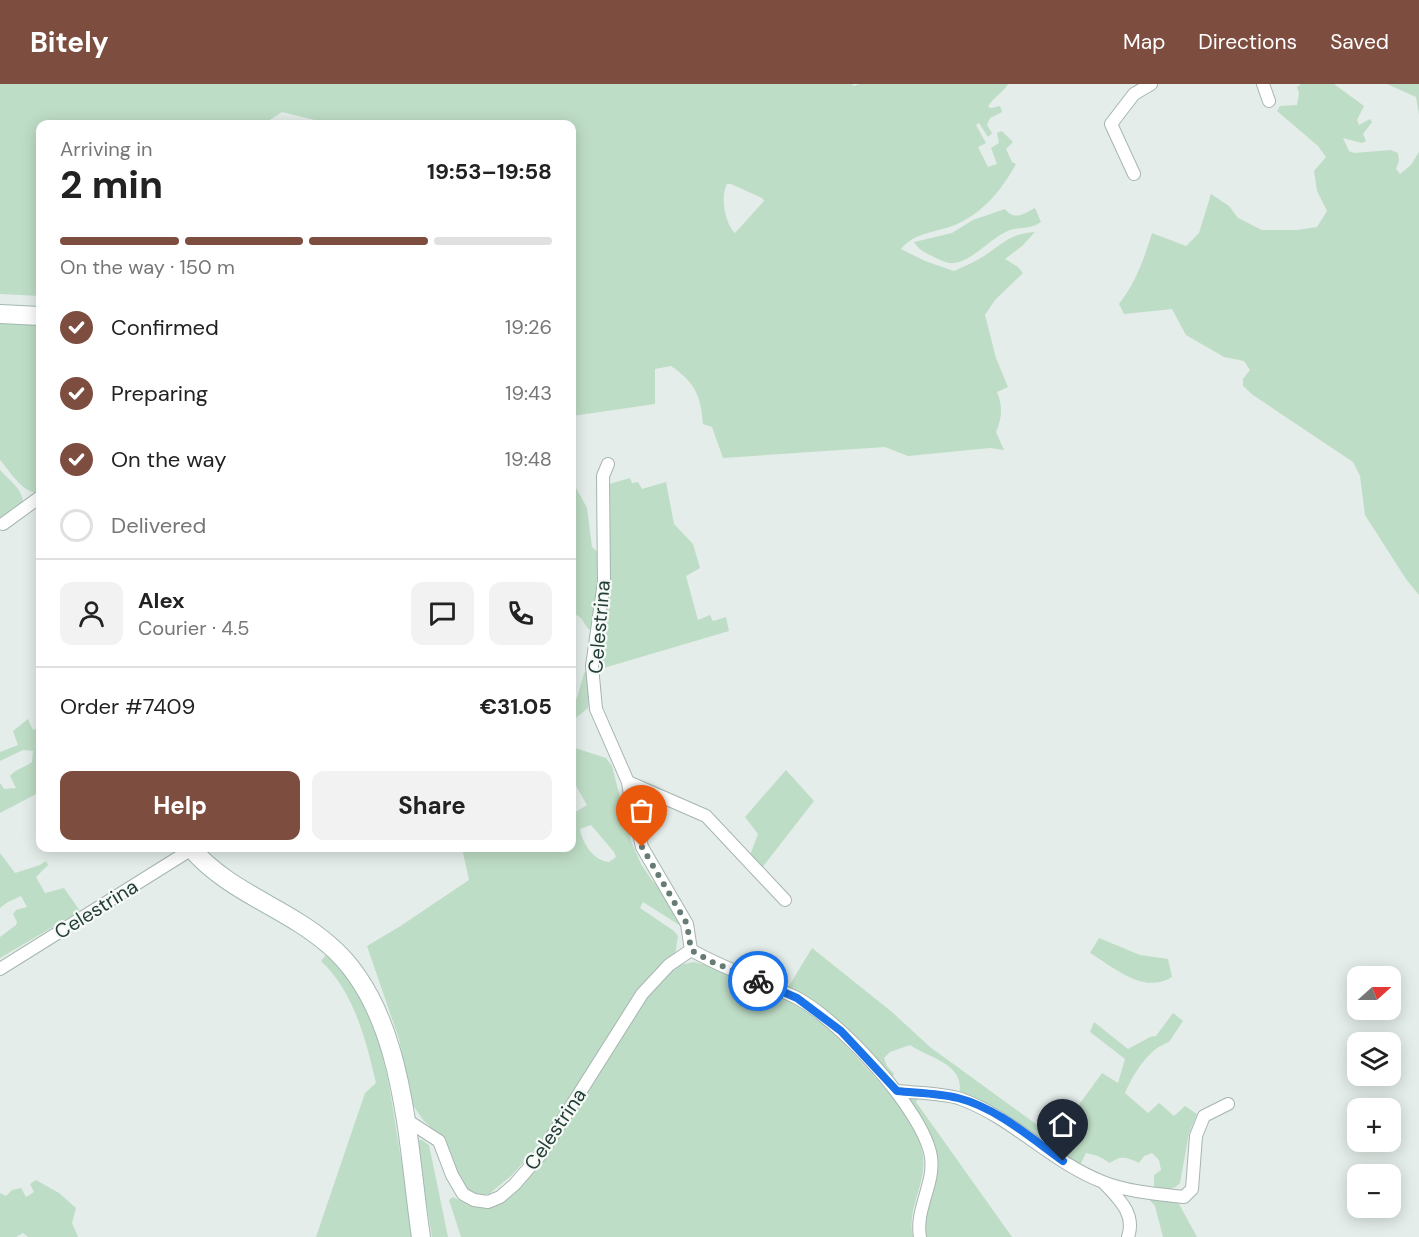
<!DOCTYPE html>
<meta charset="utf-8">
<style>
body{margin:0;font-family:"DM Sans",sans-serif;background:#f2f2f2;color:#222;height:100vh;display:flex;flex-direction:column;font-size:22px;white-space:nowrap}
*{box-sizing:border-box;margin:0}
p{font-size:20px;color:#767676}
.icon{flex:none;width:33px;height:33px;fill:none;stroke:currentColor;stroke-width:2;stroke-linecap:round;stroke-linejoin:round}
.map{position:relative;flex:1;overflow:hidden}
.drawer{position:absolute;left:36px;top:36px;width:540px;height:732px;display:flex;flex-direction:column;background:#fff;border-radius:12px;box-shadow:0 3px 15px #0003}
.drawer>*{flex:none}
.needle{width:39px;rotate:69deg}
.tools{position:absolute;left:1347px;top:882px;display:grid;gap:12px}
.tools a{display:grid;place-items:center;width:54px;height:54px;border-radius:12px;background:#fff;box-shadow:0 3px 15px #0003;font-size:30px}
.pin{position:absolute;display:grid;place-items:center;width:51px;height:51px;color:#fff;margin:-62px -26px;border-radius:50% 50% 50% 0;rotate:-45deg;box-shadow:0 0 6px #0007}
.pin .icon{rotate:45deg}
.courier{position:absolute;display:grid;place-items:center;width:60px;height:60px;margin:-30px;border:4px solid #1a73e8;border-radius:50%;background:#fff;color:#222;box-shadow:0 2px 8px #0007}
.headline em{font-style:normal;font-weight:700}
.headline div{display:flex;flex-direction:column-reverse}
.headline{display:flex;align-items:center;justify-content:space-between;height:102px;padding:0 24px}
h1{font-size:39px;font-weight:700;line-height:45px}
.bar{display:grid;grid-template-columns:repeat(4,1fr);gap:9px 6px;align-content:center;height:72px;padding:0 24px}
.bar i{height:8px;border-radius:4px;background:#e0e0e0}
.bar .selected{background:#7d4d3f}
.bar p{grid-column:span 4}
.line{display:flex;align-items:center;gap:15px;padding:0 24px;border-top:2px solid #e0e0e0}
.line div{flex:1}
.round{display:grid;place-items:center;flex:none;width:63px;height:63px;border-radius:12px;background:#f2f2f2}
ol{padding:0 24px;list-style:none}
li{display:flex;align-items:center;gap:18px;height:66px}
li p{margin-inline-start:auto}
li .icon{padding:6px;border-radius:50%;background:#7d4d3f;color:#fff;stroke-width:4}
li:last-child{color:#767676}
li i{width:33px;height:33px;border:3px solid #e0e0e0;border-radius:50%}
.primary-button{display:flex;gap:12px;margin-top:auto;padding:12px 24px}
.primary-button a{flex:1;height:69px;border-radius:12px;background:#7d4d3f;color:#fff;font-size:24px;font-weight:700;line-height:69px;text-align:center}
.primary-button a+a{background:#f2f2f2;color:#222}
header{display:flex;align-items:center;gap:36px;box-sizing:border-box;height:84px;padding:0 30px;background:#7d4d3f;color:#fff}
header strong{font-size:28px}
nav{display:flex;gap:33px;margin-inline-start:auto;font-size:21px}
.map>svg:first-child{display:block}
.green{fill:#beddc6;fill-rule:evenodd}
.lines{fill:none;stroke-linecap:round;stroke-linejoin:round}
.street-casing{stroke:#a7b5b0;stroke-width:14}
.secondary-casing{stroke:#a3b9b1;stroke-width:20}
.street{stroke:#fff;stroke-width:12}
.secondary{stroke:#fff;stroke-width:18}
.done{stroke:#677b75;stroke-width:6;stroke-dasharray:0 10.8}
.route{stroke:#1a73e8;stroke-width:8}
.labels{text-anchor:middle;stroke-width:4.5;stroke-linejoin:round;paint-order:stroke}
.street-label{font-size:20px;fill:#243e37;stroke:#f5faf7}
</style>
<header>
<strong>Bitely</strong>
<nav><a>Map</a><a>Directions</a><a>Saved</a></nav>
</header>
<div class="map">
<svg width="1419" height="1153" viewBox="0 0 1419 1153">
<rect width="100%" height="100%" fill="#e4ede9"/>
<path class="green" d="M0 0H852L854 2 859 0H1008C1003 9 993 13 988 23L992 24 1000 22 1002 28 990 34 987 41 992 49 988 53 979 39 976 41 986 59 978 63 988 83 997 80 991 64 999 59 997 49 1002 47 1013 58 1006 65 1012 78 1016 80C1000 108 984 128 955 141 937 148 913 149 901 165L925 177 954 187C964 182 975 178 984 172 1004 159 1009 150 1035 148L1022 162 1005 175 1018 183 1023 189 995 216 985 231 996 274 1008 303 997 308C1003 322 1002 334 996 348L1004 366 990 364 908 372 885 363 723 374 712 343 703 340C701 312 695 298 671 282L655 285V320L572 332V40H331L282 28 268 37 269 40H40V212L0 210ZM727 100H731L762 114 764 117 735 149C725 140 720 112 727 100Z
M1301 0H1334L1364 22 1357 36 1359 41 1370 35 1372 38 1363 50 1366 57 1362 59 1343 54 1349 67 1354 69 1391 66 1398 69 1399 77 1396 85 1400 90 1411 81 1419 68V511L1406 495 1365 431 1360 392 1353 378 1253 311 1243 302V295L1250 286 1244 277 1224 273 1186 251 1172 225 1124 230 1119 220C1136 198 1144 175 1152 149L1186 162 1199 149 1211 110 1229 122 1238 134 1262 146H1297L1317 143 1327 127 1317 107 1314 87 1326 73 1318 62 1277 27 1280 22 1297 21 1299 9 1297 3Z
M1387 0H1419V31L1416 13Z
M1035 124 1041 138C1032 145 1020 143 1010 146 991 153 973 177 954 179 947 180 938 175 932 172 925 169 918 165 914 158L952 149 973 136 1005 125C1014 137 1024 130 1035 124Z
M0 237 40 241V408C24 412 10 387 0 376Z
M572 360 575 402 587 424 592 463 601 471 596 546 588 545 581 534 572 528Z
M0 386C9 396 24 406 23 420L0 437Z
M630 394 632 399 638 398 642 405 666 398 674 440 693 460 700 484 686 492 698 536 710 531 713 537 726 533 729 547 597 586 606 401Z
M590 586 588 624 572 637V619L577 614 584 589Z
M28 635 33 646 40 643V708L0 729V699L4 705 16 704 10 692C17 684 24 684 32 678L33 667 23 666 0 677V668L18 661 13 647Z
M572 663 606 674 612 682 631 757 641 780 651 795 674 822 681 842 643 818 640 824 674 847 678 852 675 871 532 1069 512 1091 489 1110 474 1112 461 1105 436 1048 424 1037 412 1020 399 955 367 862 399 843 469 796 462 764H572V730L587 721 572 695ZM591 741 614 768 616 773 609 778C594 777 582 759 580 745Z
M786 686 814 717 761 785 750 771 758 750 745 733Z
M0 769 15 789 40 781 46 777 48 781 36 793 45 809 64 804 80 827 0 874V853L16 841 17 838 13 830 16 826 27 823 21 812 8 818 0 824Z
M1099 854 1140 871 1168 875 1172 893C1143 911 1114 883 1090 869Z
M812 864 892 928 930 963 1055 1054 1102 989 1118 999 1125 975 1090 948 1094 938 1128 965 1150 953 1156 952 1173 929 1183 937 1169 958C1148 965 1134 989 1125 1009L1148 1029 1159 1019 1174 1032 1185 1022 1197 1030 1189 1049 1180 1099C1173 1107 1164 1106 1154 1105V1091L1161 1086 1159 1076 1152 1069 1144 1072 1139 1079C1127 1073 1120 1071 1110 1079L1098 1072 1086 1069 1081 1079 1076 1081 959 1010C966 980 929 974 910 961L890 968 884 974 887 982 894 990 891 996 786 907Z
M326 871C379 918 388 991 398 1057 403 1089 409 1121 413 1153H316L365 1009 376 999C366 956 354 908 321 877Z
M694 878C740 890 788 912 825 942 845 959 862 979 879 998 898 1019 919 1043 923 1072 927 1100 906 1124 913 1153H461L449 1116 453 1113 470 1122 483 1121 518 1098 655 900 675 882Z
M910 1011 919 1012 916 1018 1012 1153H920L931 1077 905 1017Z
M416 1056H422L429 1061 448 1153H432Z
M36 1096 59 1109 76 1124 72 1139 78 1153H28L23 1149 16 1153H0V1109L6 1112 12 1106 21 1104 26 1113 34 1108 30 1100Z
M1146 1112 1178 1118 1197 1153H1163L1155 1122Z"/>
<g class="lines">
<defs>
<path id="street" d="M1263 0 1269 17
M1134 90 1111 40 1134 10 1151 0
M608 380 603 392 604 498 592 582 596 625 628 698 630 711 642 763 687 840 691 866
M3 440 40 413
M628 698 706 732 785 816
M0 885 192 765
M897 1007C916 1009 944 1009 961 1015 1013 1034 1051 1078 1103 1098 1128 1108 1158 1110 1184 1113L1192 1105 1196 1052 1204 1032 1228 1020
M405 1035 439 1057 452 1091 463 1110 474 1116 488 1118 500 1113 514 1101 541 1070 642 910 669 881 691 866C724 885 760 896 795 913 836 933 924 1026 931 1073 935 1100 915 1125 920 1153
M1104 1099C1119 1115 1136 1130 1128 1153"/>
<path id="secondary" d="M0 230 40 232
M191 764C228 808 285 823 328 860 406 925 407 1060 421 1153"/>
</defs>
<use href="#street" class="street-casing"/>
<use href="#secondary" class="secondary-casing"/>
<use href="#street" class="street"/>
<use href="#secondary" class="secondary"/>
</g>
<g class="lines">
<path class="done" d="M642 763 687 840 691 866 710 877 758 897"/>
<path class="route" d="M758 897 797 914 841 947 897 1007C917 1009 939 1009 958 1014 997 1024 1031 1054 1063 1077"/>
</g>
<g class="labels">
<g class="street-label">
<text transform="translate(599 543) rotate(-85)" y="7">Celestrina</text>
<text transform="translate(96 825) rotate(-32)" y="7">Celestrina</text>
<text transform="translate(555 1045) rotate(-56)" y="7">Celestrina</text>
</g>
</g>
</svg>
<div class="tools">
<a><svg class="needle" viewBox="-14 -14 28 28"><path d="M0-13l5 13h-10z" fill="#e53935"/><path d="M0 13l5-13h-10z" fill="#767676"/></svg></a>
<a><svg class="icon" aria-label="layers" viewBox="0 0 24 24"><path d="M12 4l9 5-9 5-9-5zM3 14l9 5 9-5"/></svg></a>
<a>+</a>
<a>−</a>
</div>
<div class="pin" style="left:642px;top:763px;background:#ea580c"><svg class="icon" aria-label="bag" viewBox="0 0 24 24"><path d="M5 8h14l-1 12H6zM9 8a3 3 0 0 1 6 0"/></svg></div>
<div class="pin" style="left:1063px;top:1077px;background:#1f2937"><svg class="icon" aria-label="home" viewBox="0 0 24 24"><path d="M3 11l9-7 9 7M6 9v11h12V9"/></svg></div>
<div class="courier" style="left:758px;top:897px"><svg class="icon" aria-label="bike" viewBox="0 0 24 24"><circle cx="6" cy="16" r="4"/><circle cx="18" cy="16" r="4"/><path d="M6 16l4-8h5l3 8M10 8l3 8H6M13 5h3"/></svg></div>
<section class="drawer">
<div class="headline"><div><h1>2 min</h1><p>Arriving in</p></div><em>19:53–19:58</em></div>
<div class="bar"><i class="selected"></i><i class="selected"></i><i class="selected"></i><i></i><p>On the way · 150 m</p></div>
<ol>
<li><svg class="icon" aria-label="check" viewBox="0 0 24 24"><path d="M5 12l5 5 9-10"/></svg>Confirmed<p>19:26</p></li>
<li><svg class="icon" aria-label="check" viewBox="0 0 24 24"><path d="M5 12l5 5 9-10"/></svg>Preparing<p>19:43</p></li>
<li><svg class="icon" aria-label="check" viewBox="0 0 24 24"><path d="M5 12l5 5 9-10"/></svg>On the way<p>19:48</p></li>
<li><i></i>Delivered</li>
</ol>
<div class="line" style="height:108px"><a class="round"><svg class="icon" aria-label="person" viewBox="0 0 24 24"><circle cx="12" cy="8" r="4"/><path d="M4 21q1-7 8-7t8 7"/></svg></a><div><b>Alex</b><p>Courier · 4.5</p></div><a class="round"><svg class="icon" aria-label="chat" viewBox="0 0 24 24"><path d="M4 5h16v11H9l-5 4z"/></svg></a><a class="round"><svg class="icon" aria-label="phone" viewBox="0 0 24 24"><path d="M5 4h4l2 5-3 2q2 4 5 5l2-3 5 2v4C11 20 4 13 5 4z"/></svg></a></div>
<div class="line" style="height:78px"><div>Order #7409</div><b>€31.05</b></div>
<div class="primary-button"><a>Help</a><a>Share</a></div>
</section>
</div>
